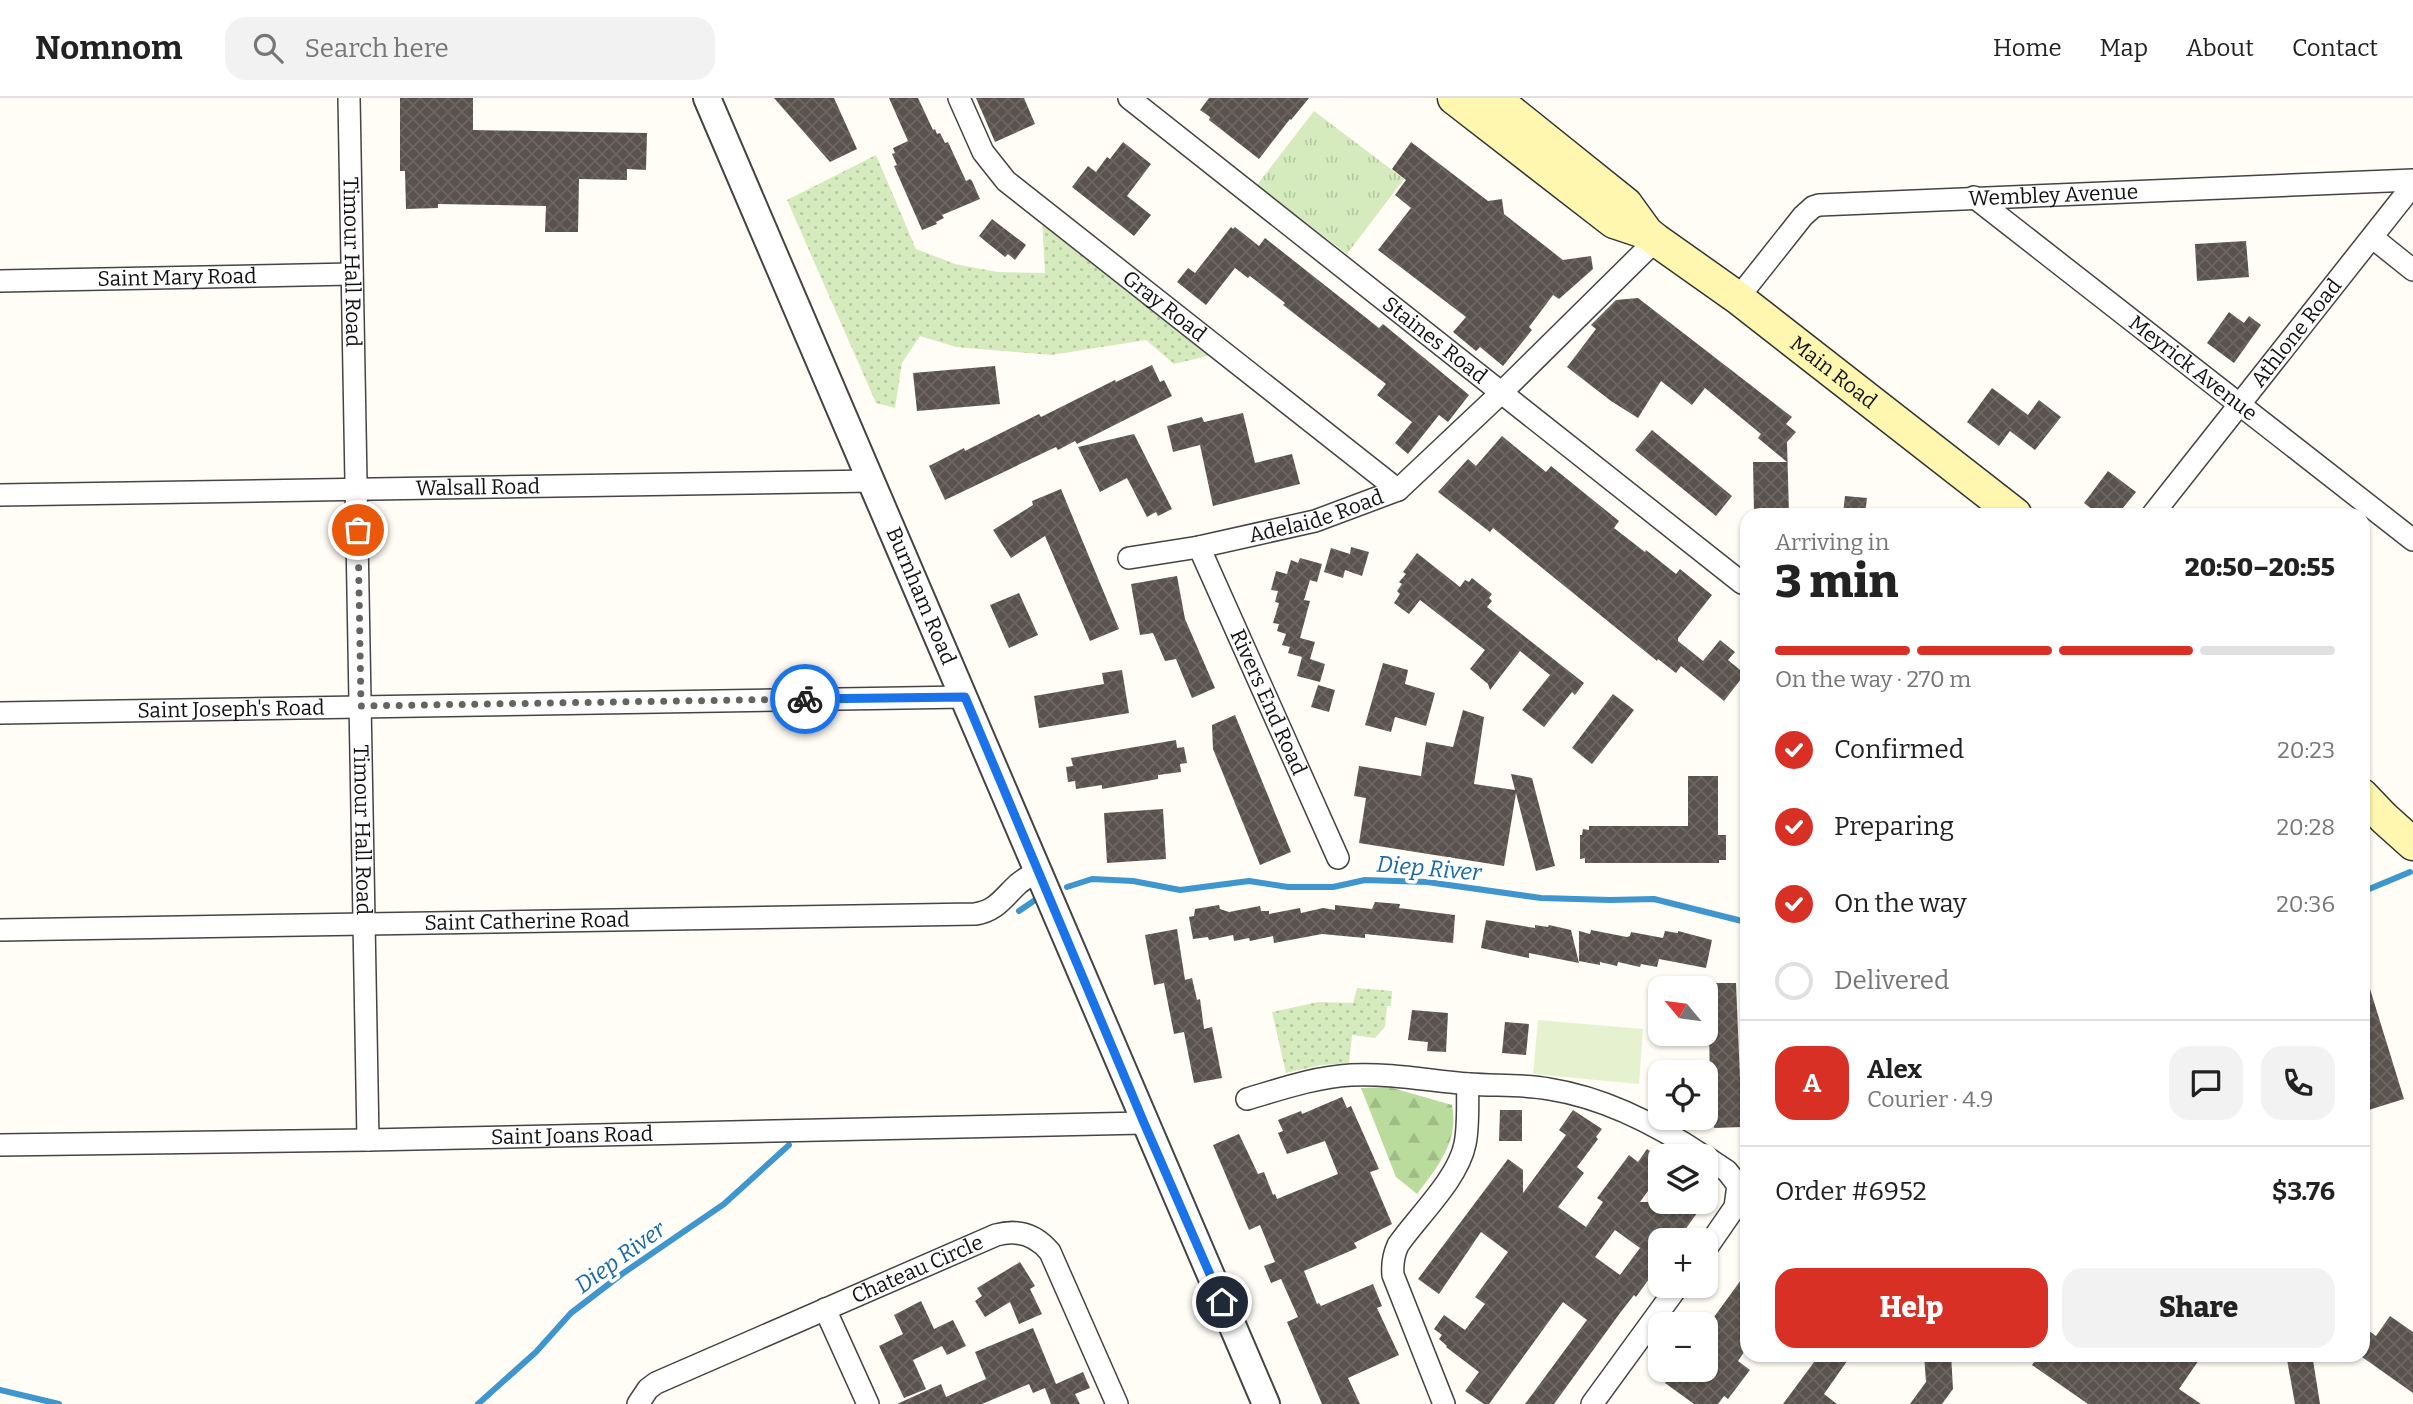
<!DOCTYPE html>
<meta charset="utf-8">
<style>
body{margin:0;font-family:Bitter,serif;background:#f2f2f2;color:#222;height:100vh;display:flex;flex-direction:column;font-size:26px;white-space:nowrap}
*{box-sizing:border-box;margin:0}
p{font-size:23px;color:#767676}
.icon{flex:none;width:38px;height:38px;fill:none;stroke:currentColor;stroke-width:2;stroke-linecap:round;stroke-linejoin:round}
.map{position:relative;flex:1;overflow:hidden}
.drawer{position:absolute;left:1740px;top:410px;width:630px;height:854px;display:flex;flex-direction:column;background:#fff;border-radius:21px;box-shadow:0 2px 5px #0004}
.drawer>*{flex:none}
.needle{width:46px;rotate:299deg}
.tools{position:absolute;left:1648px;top:878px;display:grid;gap:14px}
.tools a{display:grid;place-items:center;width:70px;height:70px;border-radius:14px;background:#fff;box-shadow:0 2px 5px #0004;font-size:35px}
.pin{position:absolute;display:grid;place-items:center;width:60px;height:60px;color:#fff;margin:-30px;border:4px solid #fff;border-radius:50%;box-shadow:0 2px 7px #0007}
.courier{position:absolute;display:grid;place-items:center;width:70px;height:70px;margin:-35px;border:5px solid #1a73e8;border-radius:50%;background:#fff;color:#222;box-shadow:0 2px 9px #0007}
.summary em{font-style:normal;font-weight:800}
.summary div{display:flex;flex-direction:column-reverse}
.summary{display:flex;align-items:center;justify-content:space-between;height:119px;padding:0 35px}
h1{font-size:46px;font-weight:800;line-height:52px}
.bar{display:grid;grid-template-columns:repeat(4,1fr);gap:10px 7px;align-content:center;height:84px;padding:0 35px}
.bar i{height:9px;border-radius:5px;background:#e0e0e0}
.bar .active{background:#d93025}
.bar p{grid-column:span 4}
.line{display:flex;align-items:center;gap:18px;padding:0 35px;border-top:2px solid #e0e0e0}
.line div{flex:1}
.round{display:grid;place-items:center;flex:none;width:74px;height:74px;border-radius:21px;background:#f2f2f2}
ol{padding:0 35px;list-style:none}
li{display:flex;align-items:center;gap:21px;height:77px}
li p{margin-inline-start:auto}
li .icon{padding:7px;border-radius:50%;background:#d93025;color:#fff;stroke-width:4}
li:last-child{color:#767676}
li i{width:38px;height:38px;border:4px solid #e0e0e0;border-radius:50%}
.cta{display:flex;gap:14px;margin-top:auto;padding:14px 35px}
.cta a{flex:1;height:80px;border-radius:21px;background:#d93025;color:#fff;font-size:28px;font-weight:800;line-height:80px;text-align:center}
.cta a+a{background:#f2f2f2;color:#222}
header{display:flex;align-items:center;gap:42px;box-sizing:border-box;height:98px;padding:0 35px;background:#fff;border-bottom:2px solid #e0e0e0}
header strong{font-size:33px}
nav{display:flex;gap:38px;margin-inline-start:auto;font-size:24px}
.search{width:490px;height:63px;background:#f2f2f2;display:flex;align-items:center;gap:18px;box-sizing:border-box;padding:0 24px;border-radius:21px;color:#767676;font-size:26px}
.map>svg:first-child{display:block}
.grass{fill:url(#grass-tufts)}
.forest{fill:url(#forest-firs)}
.park{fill:url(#park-dots)}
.pitch{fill:#e6f2cf}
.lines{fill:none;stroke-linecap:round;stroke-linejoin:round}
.stream{stroke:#3f96cf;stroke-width:6}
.building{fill:url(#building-cross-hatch);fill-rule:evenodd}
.minor-casing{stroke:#444;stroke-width:24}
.tertiary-casing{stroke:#444;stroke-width:30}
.secondary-casing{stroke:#333;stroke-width:35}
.minor{stroke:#fff;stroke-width:21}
.tertiary{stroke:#fff;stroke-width:26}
.secondary{stroke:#fff6b0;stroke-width:32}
.done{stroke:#646461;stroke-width:7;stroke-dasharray:0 12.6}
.route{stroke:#1a73e8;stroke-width:9}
.labels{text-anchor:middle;stroke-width:7;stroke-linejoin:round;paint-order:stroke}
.street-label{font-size:21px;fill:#111;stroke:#fff}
.water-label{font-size:23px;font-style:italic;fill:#1768a6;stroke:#fff}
</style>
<header>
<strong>Nomnom</strong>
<div class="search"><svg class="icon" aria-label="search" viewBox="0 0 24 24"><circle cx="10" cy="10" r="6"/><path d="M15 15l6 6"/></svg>Search here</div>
<nav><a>Home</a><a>Map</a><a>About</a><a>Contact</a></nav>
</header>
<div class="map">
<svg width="2413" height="1306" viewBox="0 0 2413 1306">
<defs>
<pattern id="grass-tufts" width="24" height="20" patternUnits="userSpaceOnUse" patternTransform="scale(1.75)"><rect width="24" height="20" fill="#d5ebbd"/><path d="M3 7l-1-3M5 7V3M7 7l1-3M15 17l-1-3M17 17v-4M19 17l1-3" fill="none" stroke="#b6c8a1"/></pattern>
<pattern id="forest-firs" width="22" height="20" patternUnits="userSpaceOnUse" patternTransform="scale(1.75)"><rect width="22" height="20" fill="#b9dc9c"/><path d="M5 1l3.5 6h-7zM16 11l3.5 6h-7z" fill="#9ebc85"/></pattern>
<pattern id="park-dots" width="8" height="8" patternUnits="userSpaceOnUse" patternTransform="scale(1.75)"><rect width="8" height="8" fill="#d5ebbd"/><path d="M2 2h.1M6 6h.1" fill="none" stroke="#b6c8a1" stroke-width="1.8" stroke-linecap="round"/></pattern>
<pattern id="building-cross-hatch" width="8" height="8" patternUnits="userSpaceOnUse" patternTransform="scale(1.75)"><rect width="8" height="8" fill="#5a524d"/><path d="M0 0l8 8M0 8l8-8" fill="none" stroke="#6d6662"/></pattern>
</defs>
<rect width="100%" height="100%" fill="#fffdf5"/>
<path class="grass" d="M1314 13 1404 81 1347 156 1257 87Z"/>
<path class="forest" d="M1389 989 1452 1007C1459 1044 1438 1068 1417 1096L1396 1079 1361 990Z"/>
<path class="park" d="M876 57 916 151 955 166 997 174 1045 175 1042 122 1212 257 1174 266 1146 242 1051 257 956 249 920 238 902 265 895 310 876 305 787 102Z
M1357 890 1392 893 1391 908H1387L1385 929 1375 940 1352 937 1349 965 1321 967 1286 975 1272 914 1318 904 1353 905Z"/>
<path class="pitch" d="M1538 922 1643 931 1639 986 1533 976Z"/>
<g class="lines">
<path class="stream" d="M1067 789 1092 781 1133 783 1180 792 1249 783 1288 789H1333L1365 782 1427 784 1541 800 1610 802 1654 801 1746 824
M2362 794 2410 774
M1019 813 1035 802
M0 1292 59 1306
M478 1306 536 1254 571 1215 622 1176 724 1106 789 1047"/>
</g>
<path class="building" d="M400 0H473V32L647 35 646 72 627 71V82L579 81 578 134H545L546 108 438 106V110L406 111 405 73H400Z
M774 0H834L857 51 830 64Z
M889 0H918L933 32 935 31 937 36 940 35 945 45 948 44 966 83 970 81 972 83 980 101 942 117 944 120 936 124 937 126 922 132 894 68 897 67 892 56 895 55 893 50 908 43Z
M976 0H1024L1035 26 995 44Z
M1209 0H1309L1291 22 1290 21 1259 61 1209 22 1210 19 1200 12Z
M1123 44 1151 66 1127 98 1151 117 1134 138 1072 89 1088 68 1096 74 1107 59 1110 61Z
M1411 44 1488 103 1502 101 1504 116 1563 162 1591 158 1593 171 1559 201 1553 197 1529 229 1532 232 1503 268 1480 249 1476 253 1453 234 1466 219 1378 152 1411 110 1395 97 1406 82 1392 71Z
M992 121 1026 147 1015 162 1008 156 1005 159 979 138Z
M1231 129 1233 131 1235 129 1259 148 1265 140 1379 230 1383 226 1469 297 1448 324 1439 317 1408 356 1395 345 1412 324 1377 297 1386 286 1283 207 1285 205 1250 178 1248 180 1235 170 1206 207 1177 184 1188 170 1195 175Z
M2246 143 2249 179 2197 183 2195 146Z
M1638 200 1792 319 1786 326 1796 334 1787 344 1789 416H1754L1753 364H1787L1758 340 1761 336 1705 290 1692 307 1661 283 1638 320 1611 303 1567 269 1596 231 1591 227 1616 202Z
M2229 214 2244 225 2249 218 2261 227 2234 265 2207 245Z
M1152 267 1160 284 1164 282 1172 298 1077 346 1075 343 1058 352 1056 349 945 402 929 368 964 350 965 353 1039 316 1041 319 1115 282 1116 284Z
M995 268 1000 306 917 313 913 275Z
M1992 290 2028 317 2039 302 2061 319 2035 352 2010 333 1999 348 1967 324Z
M1243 315 1255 365 1292 356 1300 386 1213 408 1200 347 1173 354 1167 328 1202 319 1204 324Z
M1652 332 1732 398 1716 418 1635 352Z
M1134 336 1172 411 1158 418 1156 414 1147 419 1127 380 1100 394 1078 349Z
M1502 338 1546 374 1551 368 1619 423 1614 430 1645 454 1646 452 1676 476 1680 471 1712 497 1678 540V543L1703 563 1720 542 1735 554 1728 562 1745 576 1724 603 1681 568 1676 575 1658 561 1657 563 1493 430 1490 434 1438 394 1468 361 1476 368Z
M2108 373 2136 394 2118 416H2098L2084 405Z
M1061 391 1119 531 1090 543 1045 438 1011 460 993 432 1033 407 1032 403Z
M1845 398 1867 400 1865 416H1843Z
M1351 449 1369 454 1362 478 1345 472 1343 480 1324 474 1331 450 1350 456Z
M1417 455 1460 489 1465 482 1469 484 1472 480 1492 496 1489 500 1492 503 1487 509 1584 585 1575 597 1572 594 1544 629 1522 612 1550 577 1520 553 1490 592 1488 586 1470 571 1485 552 1420 502 1409 516 1394 505 1400 496 1397 493 1402 486 1399 484 1406 476 1403 474Z
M1300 460 1322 466 1317 484 1310 482 1304 502 1310 503 1300 540 1315 544 1310 561 1325 566 1320 584 1297 578 1302 559 1288 555 1290 549 1282 547 1286 536 1277 533 1279 526 1273 525 1279 505 1275 504 1278 493 1271 492 1276 473 1287 476 1291 462 1298 465Z
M1177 478 1185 521 1215 590 1192 600 1176 561 1165 563 1153 535 1140 537 1131 486Z
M1019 495 1038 537 1009 550 990 507Z
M1383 565 1408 572 1405 586 1435 595 1426 628 1395 619 1391 634 1365 627Z
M1122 572 1129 615 1039 630 1034 598 1104 586 1102 575Z
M1318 587 1335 592 1329 614 1311 609Z
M1613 596 1634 612 1592 666 1572 650Z
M1463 612 1484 619 1474 686 1515 692 1511 676 1532 680 1555 768 1536 773 1516 695 1504 768 1359 745 1366 700 1354 698 1359 668 1421 678 1426 644 1453 649Z
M1235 617 1291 754 1260 767 1213 651 1212 627Z
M1176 642 1177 650 1184 649 1187 665 1180 666 1181 674 1158 677V681L1102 691V687L1076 691 1075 683 1068 684 1066 669 1073 668 1071 660Z
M1688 678H1718V737H1726V762H1719V765H1585V760L1580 761V737H1582L1583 731 1589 732V728H1688Z
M1163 711 1166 761 1107 765 1104 715Z
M1375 804 1400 806 1399 810 1455 817 1453 845 1365 836V840L1322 836 1274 845 1273 838 1250 843 1249 840 1234 843 1233 837 1209 842 1208 839 1193 841 1189 819 1194 818 1195 811 1219 807 1220 811 1229 814 1260 808 1261 813H1269V816L1300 810 1301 815 1323 810 1335 812V807L1372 811Z
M1486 822 1535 830V827L1548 829 1549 827 1571 832 1579 865 1529 855V860L1481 850Z
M1177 831 1185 882 1192 880 1197 902 1200 901 1204 931 1212 929 1222 980 1194 985 1184 934 1174 936 1164 885 1154 887 1145 837Z
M1591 832 1627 839 1630 838 1631 834 1663 840 1665 833 1678 835V833L1712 842 1706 870 1659 861 1657 869 1641 866 1640 869 1618 864 1617 868 1600 864V867L1579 863V833L1590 836Z
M2366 878 2404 1001 2362 1014V879Z
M1708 885H1736L1740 981 1742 994H1743L1742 1029 1714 1030 1712 982H1710Z
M1412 912 1448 915 1446 954 1427 953 1428 944 1408 942Z
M1505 924 1529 926 1526 957 1502 955Z
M1342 999 1347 1010 1351 1008 1379 1071 1370 1074 1392 1126 1354 1145 1357 1150 1304 1173 1317 1206 1319 1205 1321 1208 1373 1186 1382 1208 1377 1210 1399 1257 1348 1280 1360 1306H1322L1287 1224 1298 1219 1281 1181 1271 1185 1264 1168 1275 1164 1260 1127 1249 1132 1213 1047 1239 1036 1258 1076 1264 1074 1273 1097 1275 1096 1277 1101 1338 1076 1325 1043 1287 1056 1278 1035 1283 1033 1278 1022 1301 1013 1302 1016Z
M1500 1012H1522V1043H1499Z
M1573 1012 1602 1031 1596 1039 1598 1041 1577 1069 1584 1075 1558 1109 1586 1129 1603 1104 1597 1100 1629 1057 1638 1064 1647 1051 1661 1061V1075L1640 1104H1705L1677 1143H1661V1164L1636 1199 1634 1197 1620 1215 1554 1306H1525L1587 1222 1563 1204 1489 1306H1484L1465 1293 1479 1274 1446 1249 1447 1248 1439 1241 1442 1237 1434 1231 1444 1217 1465 1232 1485 1206 1475 1199 1508 1154 1481 1134 1439 1196 1418 1181 1508 1061 1523 1072V1095L1566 1037 1559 1032ZM1615 1132 1640 1150 1620 1177 1595 1159Z
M1020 1164 1035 1188 1030 1191 1042 1216 1019 1226 1010 1204 985 1219 975 1203 982 1198 977 1190Z
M1746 1175V1251L1738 1263 1750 1272 1728 1301 1724 1298 1718 1306H1694L1665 1285 1675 1272H1706V1230Z
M921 1203 934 1231 953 1222 966 1248 947 1257 942 1248 913 1262 926 1291 904 1300 879 1248 903 1236 894 1217Z
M2390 1218 2413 1234V1295L2362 1259V1243L2369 1233 2376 1238Z
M1033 1230 1056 1286 1083 1274 1090 1290 1075 1296 1080 1306H1051L1045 1290 1033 1295 1029 1286 982 1306H897L941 1286 946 1299 986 1281 975 1254Z
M1820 1256H1852L1824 1296 1837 1306H1783Z
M1924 1256H1951L1953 1291 1942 1306H1910L1926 1284Z
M2040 1256H2203L2179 1291 2201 1306H2088L2032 1267Z
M2286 1256H2312L2320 1306H2295Z"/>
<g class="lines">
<defs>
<g id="minor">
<path id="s1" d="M349 0 368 1042"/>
<path id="s2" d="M959 0 983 54 1006 83 1398 392"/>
<path id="s3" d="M1129 0 1742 485"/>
<path id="s4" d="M1974 99 2413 442"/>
<path d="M2373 140 2413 172"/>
<path id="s5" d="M0 183 352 176"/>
<path id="s6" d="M1738 200 1803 118 1813 109 1819 107 2413 82"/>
<path id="s7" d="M0 397 873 383"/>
<path id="s8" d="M2153 416 2413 87"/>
<path id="s9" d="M1199 449 1338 760"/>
<path id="s10" d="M1129 460 1199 449 1315 423 1398 392 1501 295 1656 142"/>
<path id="s11" d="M0 615 965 599"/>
<path id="s12" d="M0 832 975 816C996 813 1003 800 1018 786 1024 781 1031 777 1038 773"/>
<path d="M1247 1001C1281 991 1315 979 1351 977 1391 975 1430 983 1469 986 1495 988 1523 986 1549 991 1606 1000 1658 1027 1705 1059"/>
<path id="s13" d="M0 1047 368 1042 1144 1025"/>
<path d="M1706 1059 1727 1073 1738 1087 1735 1109 1706 1151"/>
<path d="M825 1211 868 1306"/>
<path id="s14" d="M638 1306 648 1291 656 1285 996 1137C1018 1131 1036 1137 1050 1154L1117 1306"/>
<path d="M1444 1306 1393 1177C1392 1166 1393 1158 1398 1147 1418 1118 1458 1081 1465 1046 1469 1027 1467 1005 1468 986"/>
<path d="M1592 1306 1678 1188"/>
</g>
<g id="tertiary">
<path id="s15" d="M707 0C897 434 1077 872 1266 1306"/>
</g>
<g id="secondary">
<path d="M1454 0 1614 124 1647 135"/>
<path id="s16" d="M1494 0 1626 106 1647 135 1656 142 1738 200 2015 416"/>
<path d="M2362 697 2384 720 2413 746"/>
</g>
</defs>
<use href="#minor" class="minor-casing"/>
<use href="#tertiary" class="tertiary-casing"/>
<use href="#secondary" class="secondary-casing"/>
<use href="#minor" class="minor"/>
<use href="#tertiary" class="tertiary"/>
<use href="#secondary" class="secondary"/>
</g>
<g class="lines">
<path class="done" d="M358 432 361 608 805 601"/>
<path class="route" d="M805 601 965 599 1144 1025 1222 1204"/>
</g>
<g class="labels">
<g class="street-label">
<text dy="7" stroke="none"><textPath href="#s6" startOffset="359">Wembley Avenue</textPath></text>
<text dy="7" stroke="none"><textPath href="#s1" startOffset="164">Timour Hall Road</textPath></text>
<text dy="7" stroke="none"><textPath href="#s5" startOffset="177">Saint Mary Road</textPath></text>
<text dy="7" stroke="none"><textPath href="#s2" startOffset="298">Gray Road</textPath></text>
<text dy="7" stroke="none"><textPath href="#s8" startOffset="231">Athlone Road</textPath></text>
<text dy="7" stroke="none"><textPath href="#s3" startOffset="390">Staines Road</textPath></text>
<text dy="7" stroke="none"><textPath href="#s4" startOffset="278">Meyrick Avenue</textPath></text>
<text dy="7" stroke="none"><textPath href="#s16" startOffset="438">Main Road</textPath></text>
<text dy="7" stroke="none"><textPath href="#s7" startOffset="478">Walsall Road</textPath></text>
<text dy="7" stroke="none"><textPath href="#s10" startOffset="192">Adelaide Road</textPath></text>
<text dy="7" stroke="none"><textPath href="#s15" startOffset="542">Burnham Road</textPath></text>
<text dy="7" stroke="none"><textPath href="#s9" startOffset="170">Rivers End Road</textPath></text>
<text dy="7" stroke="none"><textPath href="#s11" startOffset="231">Saint Joseph's Road</textPath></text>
<text dy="7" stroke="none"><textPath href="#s1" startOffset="732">Timour Hall Road</textPath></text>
<text dy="7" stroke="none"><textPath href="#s12" startOffset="527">Saint Catherine Road</textPath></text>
<text dy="7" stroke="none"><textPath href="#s13" startOffset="572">Saint Joans Road</textPath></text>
<text dy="7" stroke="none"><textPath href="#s14" startOffset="313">Chateau Circle</textPath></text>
</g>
<g class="water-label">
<text transform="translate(1429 770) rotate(5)" y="8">Diep River</text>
<text transform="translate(620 1159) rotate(-36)" y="8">Diep River</text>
</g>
</g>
</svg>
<div class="tools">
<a><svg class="needle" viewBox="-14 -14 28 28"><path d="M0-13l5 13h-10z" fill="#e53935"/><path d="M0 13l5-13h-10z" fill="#767676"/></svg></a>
<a><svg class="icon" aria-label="locate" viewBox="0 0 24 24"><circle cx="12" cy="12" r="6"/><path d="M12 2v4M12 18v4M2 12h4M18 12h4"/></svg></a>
<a><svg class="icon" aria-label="layers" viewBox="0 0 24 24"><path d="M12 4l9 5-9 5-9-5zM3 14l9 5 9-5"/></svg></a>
<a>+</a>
<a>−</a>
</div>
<div class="pin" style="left:358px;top:432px;background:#ea580c"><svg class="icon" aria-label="bag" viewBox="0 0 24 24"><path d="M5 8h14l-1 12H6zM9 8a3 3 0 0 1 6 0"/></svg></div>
<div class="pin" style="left:1222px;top:1204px;background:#1f2937"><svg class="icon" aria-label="home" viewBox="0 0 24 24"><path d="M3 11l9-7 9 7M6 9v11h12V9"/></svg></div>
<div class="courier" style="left:805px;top:601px"><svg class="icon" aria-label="bike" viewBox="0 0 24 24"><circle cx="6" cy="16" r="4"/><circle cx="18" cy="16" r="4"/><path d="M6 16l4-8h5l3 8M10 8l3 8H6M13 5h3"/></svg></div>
<section class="drawer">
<div class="summary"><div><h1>3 min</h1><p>Arriving in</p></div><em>20:50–20:55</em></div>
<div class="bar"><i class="active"></i><i class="active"></i><i class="active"></i><i></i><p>On the way · 270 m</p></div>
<ol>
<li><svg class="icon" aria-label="check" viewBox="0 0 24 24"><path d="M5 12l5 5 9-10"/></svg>Confirmed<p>20:23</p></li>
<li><svg class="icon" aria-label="check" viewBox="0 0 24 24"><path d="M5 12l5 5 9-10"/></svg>Preparing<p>20:28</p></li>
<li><svg class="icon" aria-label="check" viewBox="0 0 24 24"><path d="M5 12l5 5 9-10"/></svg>On the way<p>20:36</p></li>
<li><i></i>Delivered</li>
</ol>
<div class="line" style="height:126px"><b class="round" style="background:#d93025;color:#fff">A</b><div><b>Alex</b><p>Courier · 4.9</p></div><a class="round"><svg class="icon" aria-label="chat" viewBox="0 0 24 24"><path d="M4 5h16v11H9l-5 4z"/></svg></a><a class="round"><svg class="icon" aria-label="phone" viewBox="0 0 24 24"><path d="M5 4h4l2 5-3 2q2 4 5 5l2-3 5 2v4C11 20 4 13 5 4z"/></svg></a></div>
<div class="line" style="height:91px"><div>Order #6952</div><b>$3.76</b></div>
<div class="cta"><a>Help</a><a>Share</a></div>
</section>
</div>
